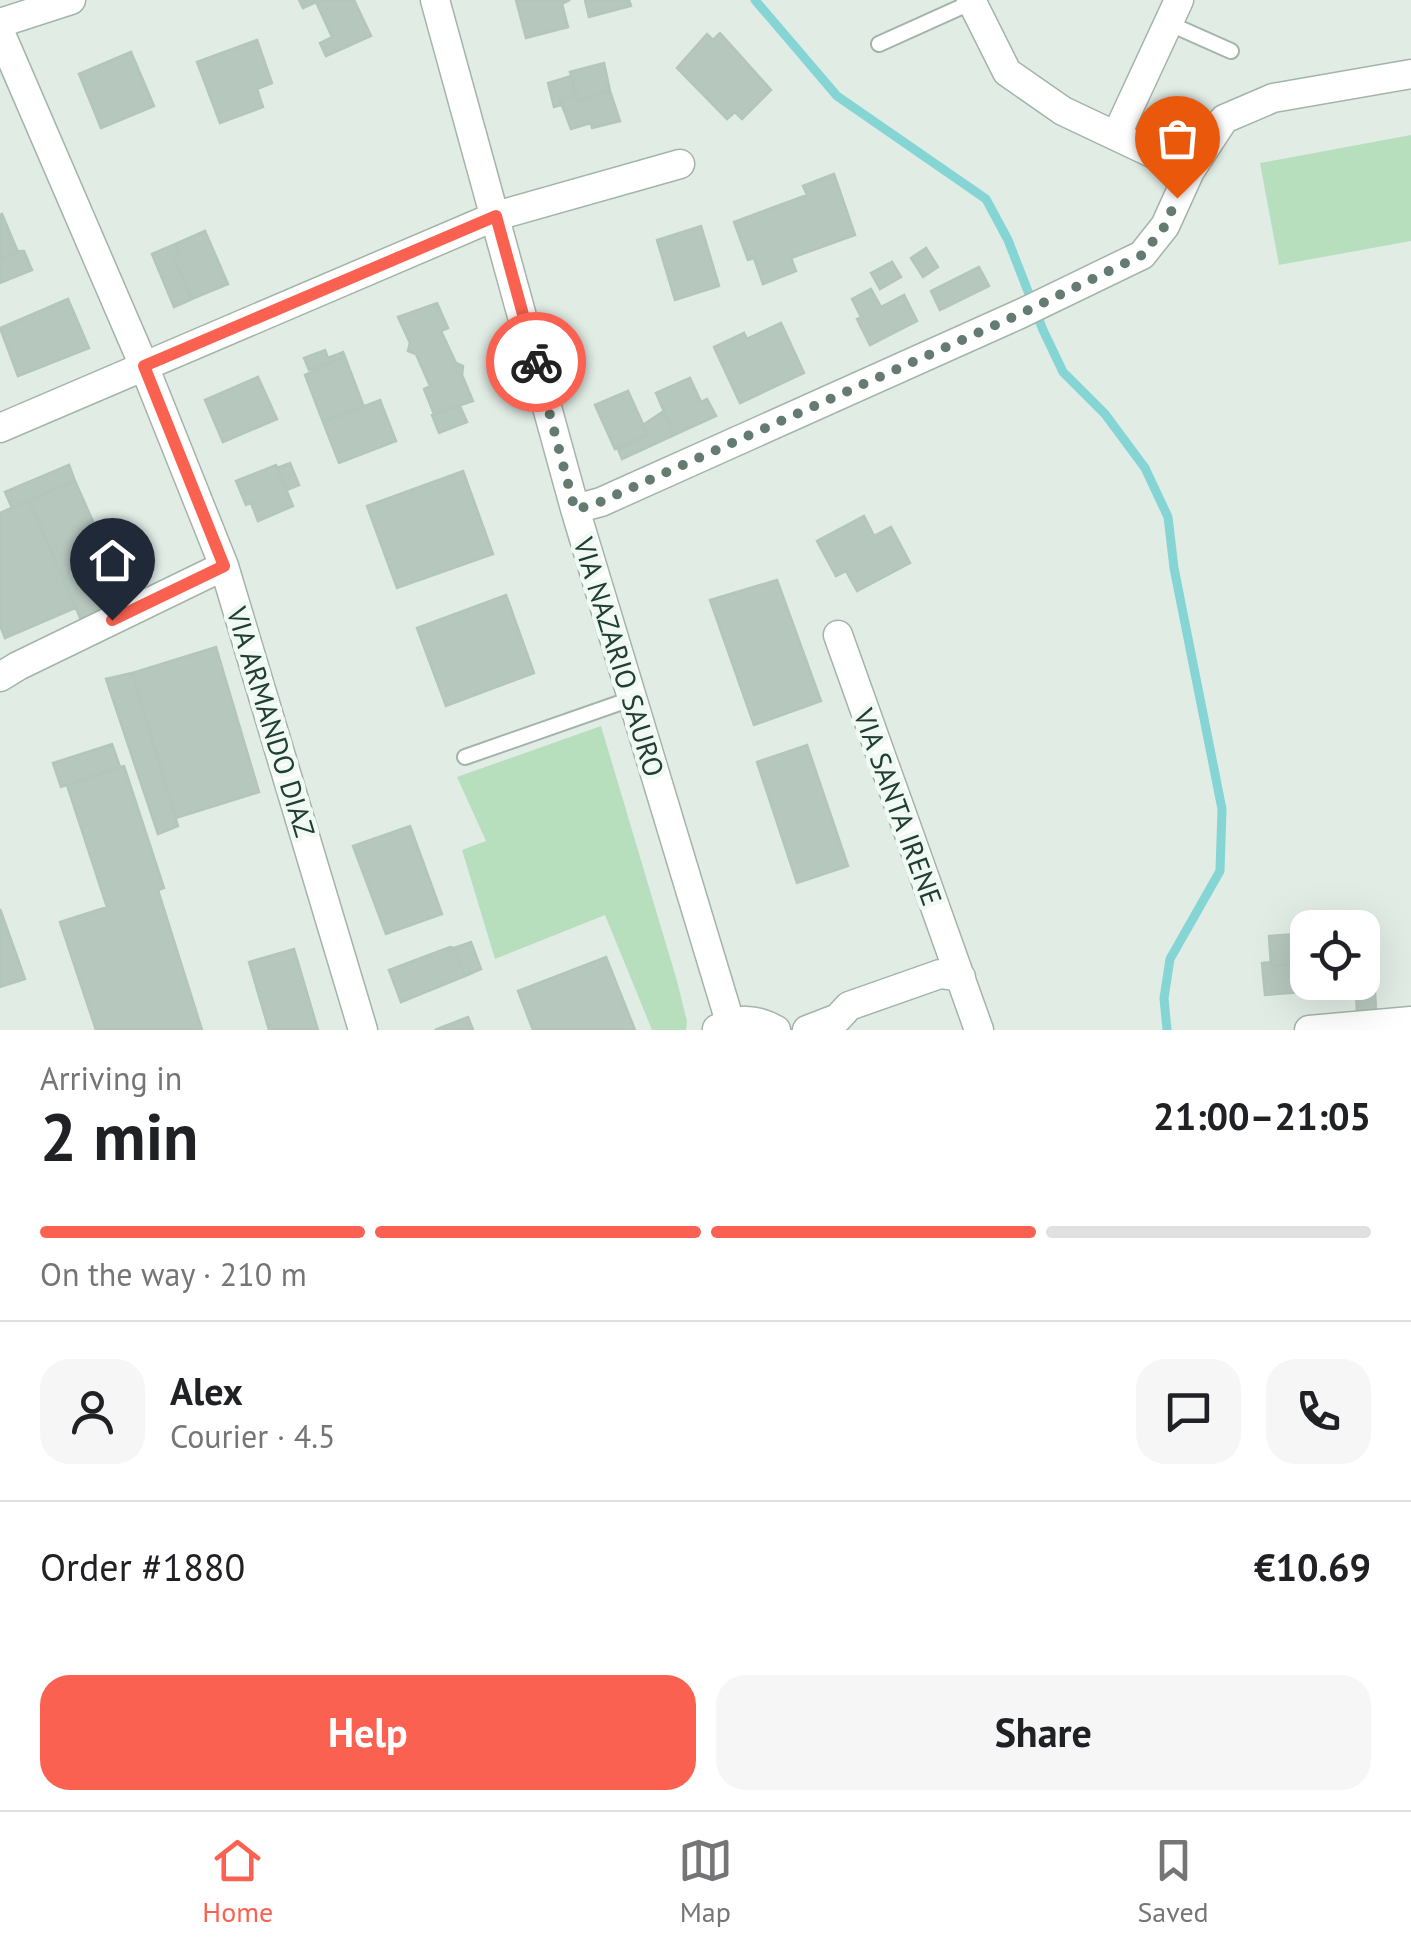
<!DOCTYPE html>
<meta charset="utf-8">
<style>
body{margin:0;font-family:"PT Sans",sans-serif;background:#f6f6f6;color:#202124;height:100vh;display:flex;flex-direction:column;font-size:38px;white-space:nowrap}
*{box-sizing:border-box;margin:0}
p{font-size:32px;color:#757577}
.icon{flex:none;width:55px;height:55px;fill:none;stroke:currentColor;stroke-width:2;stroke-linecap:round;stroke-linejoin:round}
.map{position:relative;height:1030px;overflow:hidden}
.panel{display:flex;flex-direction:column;background:#fff;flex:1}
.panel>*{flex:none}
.fabs{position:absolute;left:1290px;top:910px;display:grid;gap:20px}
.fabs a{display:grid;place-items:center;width:90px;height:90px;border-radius:20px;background:#fff;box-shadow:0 10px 40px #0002;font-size:50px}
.pin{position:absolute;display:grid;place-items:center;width:85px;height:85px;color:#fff;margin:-102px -42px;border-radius:50% 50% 50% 0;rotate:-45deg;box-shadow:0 0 10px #0007}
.pin .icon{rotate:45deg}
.courier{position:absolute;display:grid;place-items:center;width:100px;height:100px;margin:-50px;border:8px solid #fb6150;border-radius:50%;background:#fff;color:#222;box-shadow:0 2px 12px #0007}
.headline em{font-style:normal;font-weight:600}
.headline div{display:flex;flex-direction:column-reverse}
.headline{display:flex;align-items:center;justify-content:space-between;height:170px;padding:0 40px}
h1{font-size:65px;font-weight:600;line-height:75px}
.bar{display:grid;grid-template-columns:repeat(4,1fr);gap:15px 10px;align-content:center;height:120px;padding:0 40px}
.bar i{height:12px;border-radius:8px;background:#e0e0e0}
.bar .on{background:#fb6150}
.bar p{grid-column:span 4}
.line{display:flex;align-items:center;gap:25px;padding:0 40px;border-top:2px solid #e0e0e0}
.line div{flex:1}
.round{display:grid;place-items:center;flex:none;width:105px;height:105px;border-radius:30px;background:#f6f6f6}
.button{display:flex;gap:20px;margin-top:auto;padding:20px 40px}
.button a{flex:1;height:115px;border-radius:30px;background:#fb6150;color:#fff;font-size:40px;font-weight:600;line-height:115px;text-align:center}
.button a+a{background:#f6f6f6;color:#202124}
.menu{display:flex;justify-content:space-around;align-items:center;height:140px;border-top:2px solid #e0e0e0;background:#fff;font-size:28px;color:#757577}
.menu a{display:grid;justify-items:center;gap:5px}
.menu .on{color:#fb6150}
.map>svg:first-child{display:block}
.green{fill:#b8dfbd}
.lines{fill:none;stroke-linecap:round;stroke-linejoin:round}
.stream{stroke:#85d5d5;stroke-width:9}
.building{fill:#b6c7be;stroke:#b3c6bb;stroke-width:2.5}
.lane-casing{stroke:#a3b4ab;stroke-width:18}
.street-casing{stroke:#a3b4ab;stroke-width:31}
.lane{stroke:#fff;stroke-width:14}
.street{stroke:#fff;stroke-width:28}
.done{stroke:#647b70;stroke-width:10;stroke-dasharray:0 18}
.route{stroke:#fb6150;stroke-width:12}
.labels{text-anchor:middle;stroke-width:9;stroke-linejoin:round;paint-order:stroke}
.street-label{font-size:28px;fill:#203e31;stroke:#f1f9f4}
</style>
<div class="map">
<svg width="1411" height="1030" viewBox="0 0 1411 1030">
<rect width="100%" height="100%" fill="#e1ece5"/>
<path class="green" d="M1411 135V241L1279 265 1260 163Z
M601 726 677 981 687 1021 686 1030H652L605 915 495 959 462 850 486 841 457 777Z"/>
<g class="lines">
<path class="stream" d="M755 0 837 96 986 199 1008 240 1043 330 1063 372 1105 414 1145 468 1168 517 1174 568 1222 809 1220 871 1170 959 1164 998 1167 1030"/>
</g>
<path class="building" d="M299 0H354L371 36 326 56 320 43 332 37 316 2 303 8Z
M516 0H570L562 4 568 27 526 38Z
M585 0H629L631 6 589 17Z
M720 33 771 90 742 119 735 112 727 119 677 68 707 34 713 40Z
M257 40 272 83 257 89 263 107 220 123 197 62Z
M131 52 154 106 101 128 79 74Z
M604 63 610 91 578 101 570 72Z
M571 76 576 94 560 100 561 105 554 107 548 83Z
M610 91 620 121 592 128 591 123 571 129 560 100 576 94 578 101Z
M834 174 855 235 791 258 796 271 763 284 754 258 748 260 734 222 807 195 803 186Z
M2 214 18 252 0 260V215Z
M701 226 719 286 675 300 657 240Z
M205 231 228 284 192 299 173 256 180 253 175 244Z
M175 244 180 253 173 256 192 299 174 307 152 254Z
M926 248 938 267 923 277 911 258Z
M20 251H24L32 270 0 283V260Z
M892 262 901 277 880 289 871 273Z
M979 267 989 286 940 310 931 291Z
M871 289 881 307 904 295 917 321 870 345 857 319 861 317 852 299Z
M68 299 89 348 18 376 0 328Z
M437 303 448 328 441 331 456 363 463 366 462 375 473 401 434 414 424 389 430 386 416 354 408 351 410 343 398 317Z
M781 323 804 373 740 403 714 347 744 333 747 339Z
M325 350 328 358 343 352 345 357 309 370 304 358Z
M345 357 364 407 323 422 305 375Z
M258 377 277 419 223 442 205 400Z
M690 378 701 402 707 399 716 416 674 435 656 393Z
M628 391 648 435 615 449 595 405Z
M380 400 396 441 339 463 323 422Z
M460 406 467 422 439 433 432 415Z
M664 411 674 435 622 459 618 449 648 435 643 425Z
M290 463 299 485 287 490 277 468Z
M69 465 75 481 12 508 5 492Z
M276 465 293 506 258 521 251 503 246 505 236 481Z
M463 471 493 554 397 588 367 506Z
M75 481 114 569 126 564 133 580 119 586 125 602 81 620 29 500Z
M29 500 75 608 5 638 0 625V513Z
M864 516 874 536 891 527 910 563 857 591 846 571 836 576 817 541Z
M777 580 821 701 754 725 710 600Z
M506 595 534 673 446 706 417 628Z
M216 647 259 792 176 818 132 673Z
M132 673 178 826 158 834 106 679Z
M112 744 120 767 61 787 53 763Z
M807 745 848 866 797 883 757 762Z
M124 766 164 888 158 890 202 1030H96L60 922 107 907 67 785Z
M410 826 442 914 386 934 353 846Z
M0 909 25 979 0 987Z
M1308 933V963L1271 966 1269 936Z
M471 942 481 969 465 976 454 948Z
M450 947 454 948 465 976 401 1002 389 970Z
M294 949 318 1030H269L249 962Z
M606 957 635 1030H533L518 991Z
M1271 962V966L1308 963V982H1329V990L1265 995 1262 963Z
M1375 992 1376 1010 1357 1011 1356 994Z
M468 1017 473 1030H435Z"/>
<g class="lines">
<defs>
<path id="lane" d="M1168 23 1231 51
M879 44 972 2
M465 757 631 699"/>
<path id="street" d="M435 0 575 509 730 1022
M971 0 1007 72 1063 111 1116 136
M1179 0 1116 136 1190 171
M0 23 71 0
M0 32 144 366 224 566 363 1030
M0 428 496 216 680 164
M575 509 601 502 1020 314 1142 255 1165 226 1190 171 1224 119 1273 98 1411 74
M838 635 979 1030
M0 677 18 666 224 566
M717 1029C738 1018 755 1018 776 1030
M807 1030 838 1018 849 1006 940 974 961 977
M1309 1030 1411 1021"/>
</defs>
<use href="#lane" class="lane-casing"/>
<use href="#street" class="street-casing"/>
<use href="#lane" class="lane"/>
<use href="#street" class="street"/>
</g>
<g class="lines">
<path class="done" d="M536 362 575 510 600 502 1020 314 1142 255 1165 226 1177 198"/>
<path class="route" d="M112 620 224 566 144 366 496 216 536 362"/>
</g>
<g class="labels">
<g class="street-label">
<text transform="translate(619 657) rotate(73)" y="10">VIA NAZARIO SAURO</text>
<text transform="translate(271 722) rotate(73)" y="10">VIA ARMANDO DIAZ</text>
<text transform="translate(898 807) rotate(70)" y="10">VIA SANTA IRENE</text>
</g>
</g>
</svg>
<div class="fabs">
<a><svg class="icon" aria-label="locate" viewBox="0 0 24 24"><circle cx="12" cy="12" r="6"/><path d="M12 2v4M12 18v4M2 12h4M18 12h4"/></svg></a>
</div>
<div class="pin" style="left:1177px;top:198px;background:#ea580c"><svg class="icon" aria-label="bag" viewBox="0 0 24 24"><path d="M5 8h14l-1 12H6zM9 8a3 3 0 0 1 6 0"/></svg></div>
<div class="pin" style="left:112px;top:620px;background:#1f2937"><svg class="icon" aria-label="home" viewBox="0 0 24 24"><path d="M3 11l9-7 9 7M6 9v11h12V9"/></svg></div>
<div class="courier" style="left:536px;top:362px"><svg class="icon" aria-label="bike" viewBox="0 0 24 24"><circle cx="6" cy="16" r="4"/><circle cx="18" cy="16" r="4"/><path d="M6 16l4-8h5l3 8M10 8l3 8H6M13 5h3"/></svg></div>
</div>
<section class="panel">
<div class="headline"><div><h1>2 min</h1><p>Arriving in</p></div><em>21:00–21:05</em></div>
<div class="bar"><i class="on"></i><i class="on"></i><i class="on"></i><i></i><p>On the way · 210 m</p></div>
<div class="line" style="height:180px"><a class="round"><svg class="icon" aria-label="person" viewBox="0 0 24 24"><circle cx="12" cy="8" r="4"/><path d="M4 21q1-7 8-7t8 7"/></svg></a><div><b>Alex</b><p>Courier · 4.5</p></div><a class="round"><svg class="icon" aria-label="chat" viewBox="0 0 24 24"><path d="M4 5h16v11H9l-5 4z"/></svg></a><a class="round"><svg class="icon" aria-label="phone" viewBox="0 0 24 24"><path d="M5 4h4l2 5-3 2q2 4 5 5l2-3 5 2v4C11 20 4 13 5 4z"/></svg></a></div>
<div class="line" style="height:130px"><div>Order #1880</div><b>€10.69</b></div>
<div class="button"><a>Help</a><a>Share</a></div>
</section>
<nav class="menu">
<a class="on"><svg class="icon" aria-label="home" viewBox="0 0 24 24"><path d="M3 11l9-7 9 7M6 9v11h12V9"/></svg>Home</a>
<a><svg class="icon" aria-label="map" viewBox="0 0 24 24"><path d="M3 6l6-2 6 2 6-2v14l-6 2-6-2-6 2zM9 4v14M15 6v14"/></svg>Map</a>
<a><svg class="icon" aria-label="saved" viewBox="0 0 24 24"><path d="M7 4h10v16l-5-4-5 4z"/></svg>Saved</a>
</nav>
